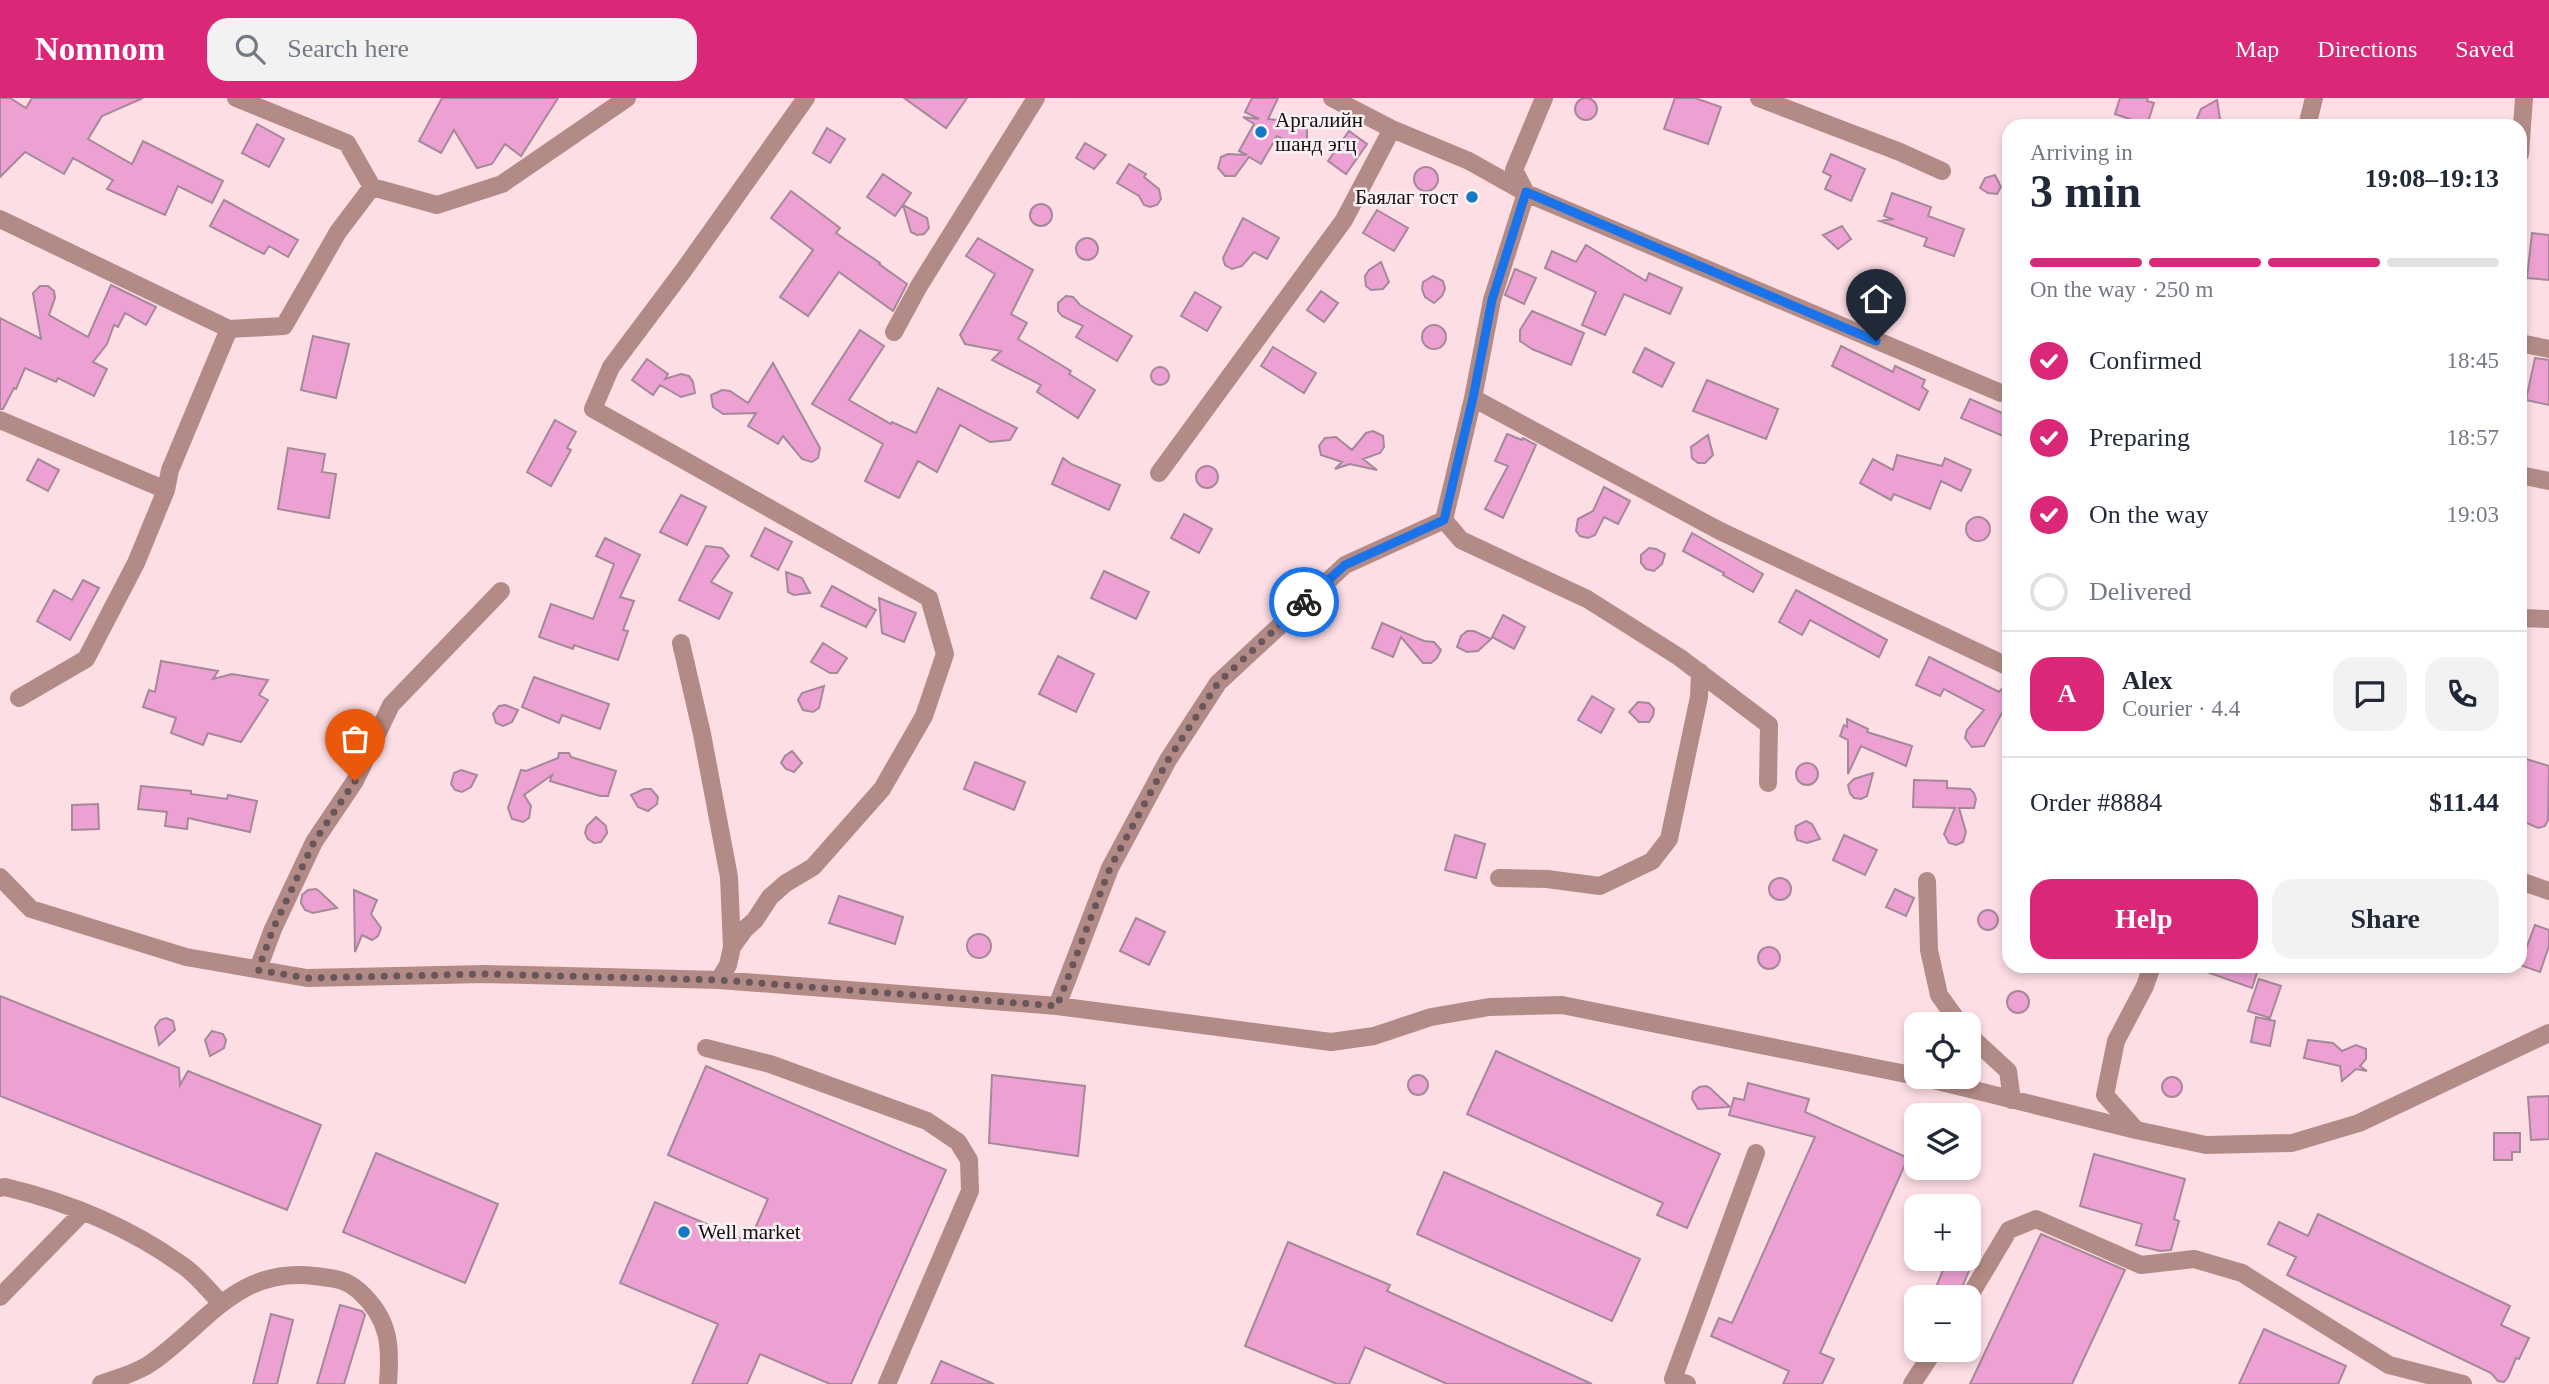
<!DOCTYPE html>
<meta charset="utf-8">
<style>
body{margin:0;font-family:Georgia,serif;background:#f2f2f3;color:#1f2937;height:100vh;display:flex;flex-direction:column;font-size:26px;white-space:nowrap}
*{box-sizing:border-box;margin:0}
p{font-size:23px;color:#747a83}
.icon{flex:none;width:38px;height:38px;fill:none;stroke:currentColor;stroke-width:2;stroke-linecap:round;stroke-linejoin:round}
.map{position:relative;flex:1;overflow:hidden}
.sheet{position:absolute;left:2002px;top:21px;width:525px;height:854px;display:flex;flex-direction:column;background:#fff;border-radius:21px;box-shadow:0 4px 10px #0003}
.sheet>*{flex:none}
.tools{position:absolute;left:1904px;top:914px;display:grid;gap:14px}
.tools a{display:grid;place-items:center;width:77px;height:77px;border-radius:14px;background:#fff;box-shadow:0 4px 10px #0003;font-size:35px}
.pin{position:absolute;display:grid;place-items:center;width:60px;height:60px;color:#fff;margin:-72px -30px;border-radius:50% 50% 50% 0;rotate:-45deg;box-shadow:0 0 7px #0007}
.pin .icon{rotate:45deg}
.courier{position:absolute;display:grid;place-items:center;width:70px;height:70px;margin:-35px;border:5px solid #1a73e8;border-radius:50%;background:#fff;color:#222;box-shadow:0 2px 9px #0007}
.head em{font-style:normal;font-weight:700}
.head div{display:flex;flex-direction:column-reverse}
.head{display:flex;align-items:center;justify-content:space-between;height:119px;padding:0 28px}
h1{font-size:46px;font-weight:700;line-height:52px}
.bar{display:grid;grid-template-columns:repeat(4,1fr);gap:10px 7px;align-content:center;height:84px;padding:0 28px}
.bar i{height:9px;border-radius:5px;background:#e0e1e3}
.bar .active{background:#db2777}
.bar p{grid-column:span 4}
.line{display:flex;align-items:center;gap:18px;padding:0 28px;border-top:2px solid #e0e1e3}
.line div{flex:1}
.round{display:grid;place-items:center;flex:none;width:74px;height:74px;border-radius:21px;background:#f2f2f3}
ol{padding:0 28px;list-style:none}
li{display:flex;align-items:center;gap:21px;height:77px}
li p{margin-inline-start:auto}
li .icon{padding:7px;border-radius:50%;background:#db2777;color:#fff;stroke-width:4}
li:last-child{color:#747a83}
li i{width:38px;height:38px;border:4px solid #e0e1e3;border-radius:50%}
.action{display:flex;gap:14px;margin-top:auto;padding:14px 28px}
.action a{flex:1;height:80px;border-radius:21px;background:#db2777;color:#fff;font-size:28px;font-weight:700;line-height:80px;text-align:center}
.action a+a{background:#f2f2f3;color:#1f2937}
header{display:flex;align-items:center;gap:42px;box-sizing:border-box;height:98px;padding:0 35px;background:#db2777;color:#fff}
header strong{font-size:33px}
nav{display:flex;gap:38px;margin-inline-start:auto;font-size:24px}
.search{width:490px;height:63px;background:#f2f2f3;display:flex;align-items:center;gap:18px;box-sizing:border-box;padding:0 24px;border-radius:21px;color:#747a83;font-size:26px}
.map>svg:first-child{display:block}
.building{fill:#eda1d2;stroke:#a5889a;stroke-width:2}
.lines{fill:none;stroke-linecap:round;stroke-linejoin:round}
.minor{stroke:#b38b86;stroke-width:18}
.done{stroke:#68565a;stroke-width:7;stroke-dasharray:0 12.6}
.route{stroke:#1a73e8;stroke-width:9}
.poi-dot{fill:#1579c5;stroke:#faf2f4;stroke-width:2.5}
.labels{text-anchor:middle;stroke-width:5;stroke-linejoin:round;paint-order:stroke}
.poi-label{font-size:21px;fill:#180c0f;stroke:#faf2f4;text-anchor:start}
</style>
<header>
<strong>Nomnom</strong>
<div class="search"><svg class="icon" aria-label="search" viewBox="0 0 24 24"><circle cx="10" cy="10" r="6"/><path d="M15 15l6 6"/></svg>Search here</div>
<nav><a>Map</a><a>Directions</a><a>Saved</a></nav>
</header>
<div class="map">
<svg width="2549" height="1286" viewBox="0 0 2549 1286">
<rect width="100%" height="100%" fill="#fddee4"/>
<path class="building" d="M1575 11a11 11 0 1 1 22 0a11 11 0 1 1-22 0Z
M0 0H10L26 10 32 0H143L102 18 88 41 132 66 143 43 223 83 212 105 178 88 165 117 107 91 113 82 73 60 64 76 25 54 0 79Z
M442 0H558L521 58 505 46 492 66 477 70 454 32 441 55 419 43Z
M904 0H967L946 30Z
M1252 0H1278L1268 21 1302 25 1307 30V42L1300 46H1293L1277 38 1261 66 1249 59 1235 78H1225L1218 70 1221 59 1228 56 1247 57 1239 53 1254 26 1243 19 1259 21 1245 14Z
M1675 0H1695L1721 9 1708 46 1664 31Z
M2120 0H2148L2147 3 2154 5 2147 27 2115 16Z
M2217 2 2221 28H2194L2201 11Z
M257 26 284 41 269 69 242 55Z
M827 30 845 41 830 65 813 55Z
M1349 33 1367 46 1346 76 1328 63Z
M1085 45 1106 57 1094 71 1076 60Z
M1831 56 1865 71 1851 103 1825 91 1831 78 1823 74Z
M1129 66 1146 76 1144 79 1159 91 1161 101 1157 107 1150 109 1144 107 1139 98 1117 85Z
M1414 81a12 12 0 1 1 24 0a12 12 0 1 1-24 0Z
M883 76 911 95 903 107 927 120 929 130 924 136 917 137 911 134 903 107 895 118 867 99Z
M1995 77 2001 89 1997 96 1988 95 1980 90 1985 80Z
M791 93 840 130 836 135 880 165 879 166 907 186 893 213 839 174 808 218 780 199 813 152 771 120Z
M1892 95 1931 109 1928 118 1964 131 1954 158 1924 148 1927 140 1880 123 1892 121 1884 118Z
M224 102 298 142 288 159 269 148 264 156 210 128Z
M1030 117a11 11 0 1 1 22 0a11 11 0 1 1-22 0Z
M1377 112 1408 130 1394 153 1363 135Z
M1243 120 1279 140 1267 161 1254 154 1242 168 1232 171 1225 167 1223 160Z
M1842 128 1851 141 1838 151 1823 137Z
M2532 135 2549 137V182L2527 180Z
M978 140 1033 172 1011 216 1027 225 1018 241 1071 273 1069 276 1095 292 1078 320 1037 294 1041 287 992 262 1001 253 965 246 963 242 960 237 995 176 966 158Z
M1076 151a11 11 0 1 1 22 0a11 11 0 1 1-22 0Z
M1586 147 1646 183 1649 175 1682 190 1670 216 1624 196 1605 237 1582 227 1596 194 1545 170 1552 153 1576 164Z
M1381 164 1389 184 1383 191 1371 192 1366 188 1365 178 1369 172Z
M1515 171 1536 180 1524 206 1505 197Z
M1433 178 1443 183 1445 191 1442 198 1434 205 1425 199 1422 191 1423 184Z
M111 187 156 209 146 227 125 215 118 229 114 227 107 246 93 264 107 271 94 298 58 280 56 284 25 270 16 291 14 290 3 311H0V220L41 241 33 195 40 188H48L54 193 55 200 49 217 88 239Z
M1321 193 1338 205 1324 224 1307 212Z
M1195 194 1221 209 1207 233 1181 218Z
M1066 198 1073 199 1080 207 1132 238 1117 263 1076 239 1083 228 1062 218 1058 213V205Z
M1532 213 1584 235 1571 267 1532 251 1520 243V232Z
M1422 239a12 12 0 1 1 24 0a12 12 0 1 1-24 0Z
M860 232 884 248 849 302 891 326 892 324 916 335 938 290 1017 330 1010 342 990 344 960 327 937 374 918 363 899 400 865 383 883 346 812 306Z
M313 238 349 246 336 300 301 292Z
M1841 248 1893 274 1895 268 1925 282 1922 289 1928 293 1919 312 1832 268Z
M1273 249 1316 275 1304 295 1261 268Z
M1645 250 1674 265 1662 289 1633 274Z
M2535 260 2549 262V307L2526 302Z
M647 261 668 276 665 281 681 276 689 278 693 284 695 295 681 299 660 287 653 297 632 282Z
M773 265 820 350 818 360 812 364 802 361 783 338 778 346 748 328 756 315 723 316 713 309 711 297 722 292 730 293 748 305Z
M1151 278a9 9 0 1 1 18 0a9 9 0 1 1-18 0Z
M1707 282 1778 311 1766 341 1693 313Z
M1970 301 2009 318V325L2003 338 1961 320Z
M555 322 576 334 567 350 571 352 551 388 527 374Z
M1373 333 1383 338 1384 349 1380 355 1363 361 1377 372 1350 366 1335 371 1342 364 1321 357 1319 348 1325 340 1336 339 1352 352 1366 335Z
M1507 336 1522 342 1523 340 1536 347 1503 420 1485 411 1508 368 1495 363Z
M1708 337 1713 357 1705 365H1698L1692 360 1691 349Z
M288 350 325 356 322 374 336 376 329 420 278 411Z
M1897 357 1942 368 1945 360 1971 372 1961 393 1941 383 1930 411 1894 396 1891 402 1860 385 1873 361 1893 372Z
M1063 360 1071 366 1120 387 1109 412 1052 386Z
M38 361 59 372 48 393 27 382Z
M1196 379a11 11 0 1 1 22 0a11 11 0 1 1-22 0Z
M1604 389 1630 403 1618 426 1604 419 1595 437 1588 440 1580 438 1576 433 1578 421 1593 413Z
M681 397 706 409 687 447 660 434Z
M1184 416 1212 431 1199 455 1171 440Z
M1966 431a12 12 0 1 1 24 0a12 12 0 1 1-24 0Z
M765 430 792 444 778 472 751 458Z
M1692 435 1763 476 1753 494 1723 477 1724 475 1683 453Z
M605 440 640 457 620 499 634 503 623 532 628 533 618 562 574 547 573 551 539 539 551 506 593 521 614 466 596 458Z
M706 448 722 450 729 458 711 484 732 495 719 521 679 502Z
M1649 450 1656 451 1665 456 1662 466 1654 473 1646 471 1641 465V457Z
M1104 473 1149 494 1136 521 1091 500Z
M786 474 802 480 810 495 794 497 788 494Z
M83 482 99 490 70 542 37 523 54 492 72 502Z
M832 488 876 512 866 529 821 508Z
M1796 492 1887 542 1879 559 1810 522 1802 537 1779 524Z
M879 500 916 515 904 544 882 535Z
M1503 517 1525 529 1514 551 1492 539Z
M1382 525 1424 543 1434 544 1441 552 1437 560 1431 565H1423L1401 539 1393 559 1372 550Z
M1467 533H1474L1491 541 1478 553 1467 554 1457 549 1461 538Z
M823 545 847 560 837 575H830L811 564Z
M1058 558 1094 576 1076 614 1039 596Z
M1929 559 1999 594 2009 583V602L1984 648 1972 649 1965 640 1967 632 1984 612 1944 591 1940 598 1916 587Z
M161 563 218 573 213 581 232 576 268 582 259 597 268 602 241 644 208 635 203 647 171 635 176 620 143 609 149 592 155 594Z
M534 579 609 606 600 631 562 617 559 625 522 609Z
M824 588 819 610 813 614 803 612 798 602 802 595Z
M1592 598 1614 611 1601 635 1578 622Z
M1638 604 1649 605 1654 611 1653 618 1649 624H1639L1629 614Z
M505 607 518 612 512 624 503 628 496 625 493 616 499 608Z
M1847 621 1868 631 1867 634 1912 648 1906 668 1861 648 1848 676V642L1840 638 1844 627 1847 629Z
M792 653 802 665 794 674 786 671 781 665 785 658Z
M559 655H569L571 659 616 673 608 698H600L550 683 552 677 524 697 531 708 529 720 523 724 512 721 508 710 521 672 526 673 558 660Z
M2526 661 2549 668 2548 722 2545 728 2538 730 2520 722V669L2524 670Z
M975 664 1025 684 1014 712 964 691Z
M1796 676a11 11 0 1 1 22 0a11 11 0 1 1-22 0Z
M461 672 477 677 471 689 462 694 455 692 451 686 454 675Z
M1873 675 1867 698 1861 701 1854 700 1850 695 1848 687 1854 681Z
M1914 682 1947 683V690L1970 691 1974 695 1976 701 1974 710H1959L1966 734 1963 744 1956 747 1949 745 1944 736 1955 710 1913 709Z
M141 688 191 693V696L227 701 228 697 257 703 250 734 188 720 187 731 165 728 167 714 138 711Z
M644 691H651L658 699 657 706 648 713 638 709 631 697Z
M98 706 99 731 72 732V707Z
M596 719 606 728 607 735 601 744 594 745 588 741 585 735 587 728Z
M1806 723 1812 726 1820 741 1807 745 1797 742 1795 735 1796 728Z
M1455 737 1485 746 1476 780 1445 772Z
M1844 737 1877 752 1865 777 1833 762Z
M1769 791a11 11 0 1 1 22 0a11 11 0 1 1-22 0Z
M316 791 319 793 337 810 313 815 305 812 301 805 302 797 308 792Z
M1895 791 1914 800 1906 818 1886 809Z
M354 792 377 802 371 816 381 830 378 838 372 842 362 837 355 854Z
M839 798 903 819 895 846 829 825Z
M1978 822a10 10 0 1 1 20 0a10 10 0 1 1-20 0Z
M1136 820 1165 834 1149 867 1120 853Z
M2535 827 2549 832V848L2540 874 2520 867Z
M967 848a12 12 0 1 1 24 0a12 12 0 1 1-24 0Z
M1758 860a11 11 0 1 1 22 0a11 11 0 1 1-22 0Z
M2199 868H2245L2258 872 2252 890 2198 871Z
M2259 881 2281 888 2270 920 2248 913Z
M2007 904a11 11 0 1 1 22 0a11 11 0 1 1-22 0Z
M0 898 179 970 180 987 188 973 321 1027 287 1112 0 998Z
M2256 919 2275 923 2270 948 2251 944Z
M166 920 173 923 175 932 159 947 155 929 160 922Z
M212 933 223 936 226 942 224 950 210 958 205 942Z
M2308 942 2333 945 2342 953 2356 947 2366 951V961L2360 968 2367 973 2356 971 2342 983 2340 968 2304 960Z
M1496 953 1720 1056 1687 1130 1657 1117 1663 1105 1467 1016Z
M706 968 946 1072 851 1286H830L760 1256 747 1286H692L718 1226 620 1185 655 1104 749 1144 768 1101 668 1057Z
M992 977 1085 988 1078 1058 989 1045Z
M1408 987a10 10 0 1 1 20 0a10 10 0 1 1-20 0Z
M2162 989a10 10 0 1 1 20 0a10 10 0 1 1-20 0Z
M1748 985 1809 1001 1805 1014 1908 1060 1820 1255 1834 1261 1822 1286H1783L1789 1273 1711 1238 1719 1220 1732 1225 1815 1039 1729 1017 1734 1000 1744 1002Z
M1706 988 1710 990 1730 1009 1698 1011 1692 1001 1693 994 1699 989Z
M2549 998V1041L2531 1042 2528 999Z
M2494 1035H2520V1054H2512V1062H2494Z
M376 1055 498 1106 465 1185 343 1134Z
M2094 1056 2185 1081 2174 1121 2179 1123 2171 1152 2160 1153 2136 1147 2142 1126 2080 1108Z
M1444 1074 1640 1161 1612 1223 1417 1136Z
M2318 1116 2510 1208 2501 1227 2529 1240 2519 1261 2516 1260 2508 1279 2504 1284 2498 1283 2491 1275 2287 1177 2296 1159 2268 1146 2279 1124 2308 1138Z
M2041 1136 2125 1172 2072 1286H1970Z
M1288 1144 1390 1187 1387 1193 1592 1286H1447L1365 1249 1349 1286H1337L1245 1248Z
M1948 1160 1971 1168 1958 1199H1932Z
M340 1207 362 1213 365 1217 344 1286H317Z
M271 1216 293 1222 277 1286H253Z
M2264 1231 2346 1268 2338 1286H2239Z
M941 1263 994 1286H931Z"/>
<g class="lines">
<path class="minor" d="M236 0 347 45 372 89
M1332 0 1392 31 1469 63 1526 95 1492 202 1473 300 1720 433 2009 569
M1544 0 1514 72 1526 95 2001 295
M1759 0 1900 54 1942 73
M2307 28 2314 0
M2520 56 2524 0
M0 121 229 231
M894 234 919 188 1036 0
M2520 245 2549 251
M1473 300 1444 422 1461 442 1587 501 1679 559 1769 627 1768 685
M0 322 166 392
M1159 375 1344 122 1392 31
M2520 377 2549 383
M2520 520 2549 521
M681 545 702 636 729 779 732 849
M19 600 86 561 136 465 166 392 170 372 229 231 284 228 338 134 372 89 437 107 502 86 627 0
M0 779 31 811 186 859 307 880 485 876 719 882 1057 908 1331 944 1374 938 1431 919 1489 909 1562 907 1916 978
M1499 780 1547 781 1600 788 1652 763 1669 741 1699 599 1700 574
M1927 783 1929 852 1939 897 1960 926
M2520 783 2549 793
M258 871 273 831 314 744 355 683 391 607 501 493
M719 882 728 867 732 849 745 831 755 822 770 799 786 785 813 769 882 691 924 618 945 556 929 500 593 311 611 269 683 173 806 0
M1057 908 1110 770 1168 662 1218 585 1345 467 1444 422
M1969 937 2008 973 2012 1002
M706 950 770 966 927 1023 958 1044 969 1062 970 1093 887 1286
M1917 978 2136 1032 2206 1047 2292 1045 2359 1025 2549 935
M2136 1032 2105 997 2116 943 2145 888 2152 868
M0 1090 5 1089C68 1104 129 1129 182 1167 196 1176 208 1192 220 1204
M0 1199 83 1114
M1969 1199 2009 1132 2036 1121 2141 1167 2194 1161 2242 1175 2389 1267 2463 1286
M101 1286C117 1280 137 1275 151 1265 206 1227 237 1168 315 1178 335 1181 344 1180 359 1193 390 1221 391 1248 388 1286
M1687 1286 1673 1281 1756 1055
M1912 1286 1935 1251"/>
</g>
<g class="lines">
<path class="done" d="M355 683 314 744 273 831 258 872 307 880 485 876 719 882 1057 908 1110 770 1168 662 1218 585 1304 504"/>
<path class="route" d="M1304 504 1345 467 1444 422 1473 300 1492 202 1526 94 1876 243"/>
</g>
<g class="poi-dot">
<circle cx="1261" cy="34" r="7"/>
<circle cx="1472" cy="99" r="7"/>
<circle cx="684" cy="1134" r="7"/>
</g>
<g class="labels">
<g class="poi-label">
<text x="1275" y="29">Аргалийн<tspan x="1275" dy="24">шанд эгц</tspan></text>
<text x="1458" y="106" text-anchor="end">Баялаг тост</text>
<text x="698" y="1141">Well market</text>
</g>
</g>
</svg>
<div class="tools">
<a><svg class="icon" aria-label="locate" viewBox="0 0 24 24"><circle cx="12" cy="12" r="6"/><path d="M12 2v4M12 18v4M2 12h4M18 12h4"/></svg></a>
<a><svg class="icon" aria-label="layers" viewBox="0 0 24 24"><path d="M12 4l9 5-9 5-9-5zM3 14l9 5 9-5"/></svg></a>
<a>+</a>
<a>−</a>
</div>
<div class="pin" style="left:355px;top:683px;background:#ea580c"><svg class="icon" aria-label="bag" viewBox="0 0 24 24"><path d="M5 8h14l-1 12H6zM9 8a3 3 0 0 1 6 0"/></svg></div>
<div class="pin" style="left:1876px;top:243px;background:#1f2937"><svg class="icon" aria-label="home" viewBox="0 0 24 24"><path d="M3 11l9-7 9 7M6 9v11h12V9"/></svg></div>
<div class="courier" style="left:1304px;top:504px"><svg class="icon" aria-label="bike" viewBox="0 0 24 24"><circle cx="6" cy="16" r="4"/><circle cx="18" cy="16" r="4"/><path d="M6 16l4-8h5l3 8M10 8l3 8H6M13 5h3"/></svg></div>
<section class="sheet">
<div class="head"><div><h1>3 min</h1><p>Arriving in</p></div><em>19:08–19:13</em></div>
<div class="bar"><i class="active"></i><i class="active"></i><i class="active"></i><i></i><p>On the way · 250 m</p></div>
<ol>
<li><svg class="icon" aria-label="check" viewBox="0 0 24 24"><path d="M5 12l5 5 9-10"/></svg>Confirmed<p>18:45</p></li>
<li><svg class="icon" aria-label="check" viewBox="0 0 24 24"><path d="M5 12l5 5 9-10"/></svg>Preparing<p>18:57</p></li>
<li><svg class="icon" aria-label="check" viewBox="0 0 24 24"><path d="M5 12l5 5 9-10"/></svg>On the way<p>19:03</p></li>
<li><i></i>Delivered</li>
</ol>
<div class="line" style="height:126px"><b class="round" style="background:#db2777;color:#fff">A</b><div><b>Alex</b><p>Courier · 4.4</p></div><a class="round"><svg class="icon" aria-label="chat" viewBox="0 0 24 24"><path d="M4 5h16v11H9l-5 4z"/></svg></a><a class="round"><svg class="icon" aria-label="phone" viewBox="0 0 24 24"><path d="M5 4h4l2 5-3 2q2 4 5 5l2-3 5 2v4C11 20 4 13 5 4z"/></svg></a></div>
<div class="line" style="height:91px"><div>Order #8884</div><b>$11.44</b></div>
<div class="action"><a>Help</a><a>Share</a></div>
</section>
</div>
